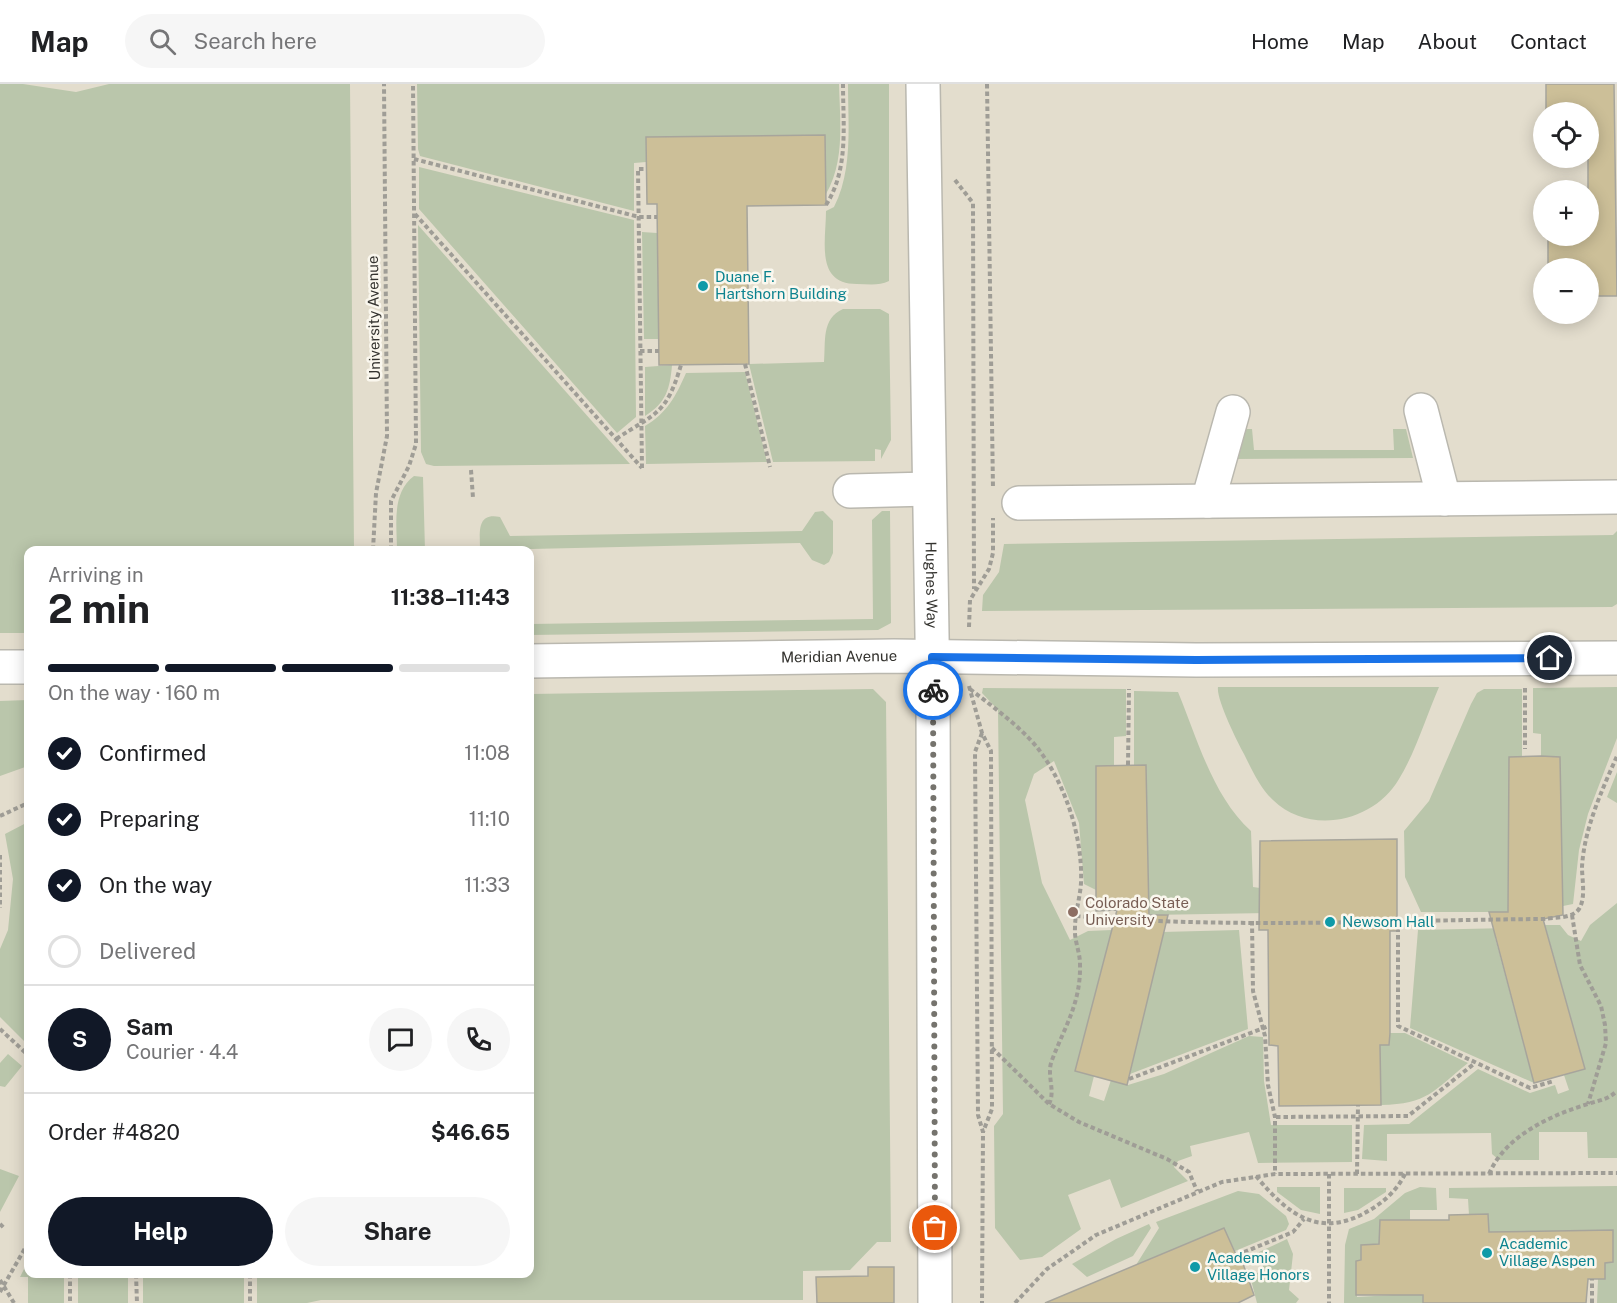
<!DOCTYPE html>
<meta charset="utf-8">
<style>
body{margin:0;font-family:"Public Sans",sans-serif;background:#f6f6f6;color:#202124;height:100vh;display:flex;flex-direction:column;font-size:22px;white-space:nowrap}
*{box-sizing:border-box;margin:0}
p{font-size:20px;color:#757577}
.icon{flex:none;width:33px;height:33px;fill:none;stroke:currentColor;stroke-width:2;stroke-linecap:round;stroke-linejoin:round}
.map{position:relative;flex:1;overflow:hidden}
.drawer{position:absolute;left:24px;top:462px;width:510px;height:732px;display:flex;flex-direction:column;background:#fff;border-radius:12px;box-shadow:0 3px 15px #0003}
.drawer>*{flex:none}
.controls{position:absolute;left:1533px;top:18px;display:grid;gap:12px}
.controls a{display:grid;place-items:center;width:66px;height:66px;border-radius:50%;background:#fff;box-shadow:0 3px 15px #0003;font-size:30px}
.pin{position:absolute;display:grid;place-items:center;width:51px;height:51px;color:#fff;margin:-26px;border:3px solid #fff;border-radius:50%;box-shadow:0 2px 6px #0007}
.courier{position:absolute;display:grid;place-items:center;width:60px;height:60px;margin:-30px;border:4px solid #1a73e8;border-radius:50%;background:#fff;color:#222;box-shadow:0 2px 8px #0007}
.overview em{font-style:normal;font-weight:700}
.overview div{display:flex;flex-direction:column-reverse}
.overview{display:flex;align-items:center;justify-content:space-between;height:102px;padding:0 24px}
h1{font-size:39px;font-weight:700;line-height:45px}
.bar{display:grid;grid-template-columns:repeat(4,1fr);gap:9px 6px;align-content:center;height:72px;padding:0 24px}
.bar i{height:8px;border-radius:4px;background:#e0e0e0}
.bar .current{background:#111827}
.bar p{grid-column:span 4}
.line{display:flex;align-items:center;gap:15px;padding:0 24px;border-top:2px solid #e0e0e0}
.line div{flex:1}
.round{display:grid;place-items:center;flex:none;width:63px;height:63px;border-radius:32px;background:#f6f6f6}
ol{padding:0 24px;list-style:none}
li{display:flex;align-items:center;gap:18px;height:66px}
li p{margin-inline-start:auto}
li .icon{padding:6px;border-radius:50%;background:#111827;color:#fff;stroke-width:4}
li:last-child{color:#757577}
li i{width:33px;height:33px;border:3px solid #e0e0e0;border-radius:50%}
.cta{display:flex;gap:12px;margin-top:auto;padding:12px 24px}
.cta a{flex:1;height:69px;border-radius:36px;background:#111827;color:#fff;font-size:24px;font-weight:700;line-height:69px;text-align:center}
.cta a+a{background:#f6f6f6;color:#202124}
header{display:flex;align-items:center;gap:36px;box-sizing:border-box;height:84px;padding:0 30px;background:#fff;border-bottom:2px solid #e0e0e0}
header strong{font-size:28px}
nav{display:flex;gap:33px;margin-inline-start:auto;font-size:21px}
.search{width:420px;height:54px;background:#f6f6f6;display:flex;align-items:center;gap:15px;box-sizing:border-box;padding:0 21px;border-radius:33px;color:#757577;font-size:22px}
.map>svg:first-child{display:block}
.built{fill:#e3ddcd;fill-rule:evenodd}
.green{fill:#bac6ab}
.building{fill:#ccbf98;stroke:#a7a59c;stroke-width:1.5}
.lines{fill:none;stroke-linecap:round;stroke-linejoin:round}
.minor-casing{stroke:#bab8af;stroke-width:36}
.path{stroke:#9f9d96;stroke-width:4;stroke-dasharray:4.5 3;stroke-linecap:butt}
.minor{stroke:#fff;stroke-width:33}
.done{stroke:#75736d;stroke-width:6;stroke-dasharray:0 10.8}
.route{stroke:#1a73e8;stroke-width:8}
.culture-dot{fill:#0f9aa8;stroke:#faf7ee;stroke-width:2}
.education-dot{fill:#8d6e63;stroke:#faf7ee;stroke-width:2}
.labels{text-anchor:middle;stroke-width:5;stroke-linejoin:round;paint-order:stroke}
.culture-label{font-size:15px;fill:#0d838f;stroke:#faf7ee;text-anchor:start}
.street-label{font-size:15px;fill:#34332f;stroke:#faf7ee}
.education-label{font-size:15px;fill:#785e54;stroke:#faf7ee;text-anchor:start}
</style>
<header>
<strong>Map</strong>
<div class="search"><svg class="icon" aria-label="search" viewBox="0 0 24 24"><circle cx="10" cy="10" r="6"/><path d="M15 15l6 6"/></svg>Search here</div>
<nav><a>Home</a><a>Map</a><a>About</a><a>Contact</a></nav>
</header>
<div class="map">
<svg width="1617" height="1219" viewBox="0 0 1617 1219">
<rect width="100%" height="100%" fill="#edeae1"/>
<path class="built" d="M0 0H1617V1219H0ZM1544 28H1588V74H1544ZM1544 106H1588V152H1544ZM1544 184H1588V230H1544ZM28 466H530V1190H28Z"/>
<path class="green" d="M0 0H23L76 8 109 0H350L354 466H28V549H0Z
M417 0H839C840 37 845 77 826 110L824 51 646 53V78L634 79V127L420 72 418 65Z
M848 0H889V197C879 202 868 200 857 200 815 200 826 157 826 127L834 123C853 86 848 41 848 0Z
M419 83 634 136 636 333 617 349 419 125Z
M418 141 630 380 434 382 426 380 421 368Z
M642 148 657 149 659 255H644Z
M843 225H880L889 230 891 356 881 375V366L875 365V377L773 378 749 280 824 278C826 257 821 235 843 225Z
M672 281C670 305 666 319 645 332V283Z
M745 288 767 378 646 380 645 342C667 329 676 312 686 289Z
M1243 345H1252L1254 366H1394L1393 345H1406L1413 374 1233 375Z
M414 392 423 393 425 466H397C397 442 391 409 414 392Z
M823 427 833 437V469L829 478 824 481 812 476 800 459 480 466C480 449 476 428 500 433L510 452 802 447 815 428Z
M882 427H890L891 539 878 546 530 551V540L873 535 872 436Z
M1617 447V520L1612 523 982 527 983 511 999 488 1004 460 1613 451Z
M1218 603H1439C1426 633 1416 667 1399 695 1374 738 1310 752 1273 716 1260 704 1252 686 1244 670 1237 657 1216 615 1218 603Z
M1617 603V654L1588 730 1579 766 1573 820 1563 822 1541 673V650L1533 649V604Z
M983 604 1126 605V652L1114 653V682H1096V806L1084 800 1079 739 1054 677 1034 690 1025 716 1042 799 1070 856 1088 847 1112 846 1076 987 1094 992 1089 1012 1104 1017 1111 996 1128 1001 1164 990 1249 952 1263 953 1264 997 1271 1041H1352V1078L1258 1079 1249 1048 1190 1062 1192 1072 1178 1077 1174 1083 1188 1097 1121 1124 1110 1095 1068 1111 1081 1145 1042 1173 1020 1176 995 1144 994 1042 1003 1030 998 626 982 609Z
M873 605 886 618 891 1158H877L850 1186 803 1187V1216H321L307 1219H257V1190H530V610Z
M1484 605H1522V673L1509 674 1508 828H1421L1405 793 1404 747 1429 717 1471 620 1477 609Z
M1134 607 1178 608C1197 654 1213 713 1251 747L1253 803 1260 804 1268 829 1149 831 1146 681H1134Z
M28 616V682L0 692V617Z
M1617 688V719L1607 713Z
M28 738V961L0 933V865L8 846 13 795 5 750Z
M1617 819V1074H1588L1587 1048H1539V1076H1499L1492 1070 1491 1049 1387 1050V1077L1362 1075 1364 1041 1409 1040 1478 985 1530 1009 1555 1001 1558 1010 1569 1006 1564 991 1585 985 1545 841H1560L1568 851 1581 857 1590 841Z
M1509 844 1495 853 1534 999 1410 944 1418 846Z
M1239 846 1248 945 1130 990 1162 848Z
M1390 949H1405L1468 979C1433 1007 1428 1020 1381 1021L1380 961H1389Z
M8 970 22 982 5 1003 0 1002V979Z
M0 1085 19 1092 0 1128Z
M1617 1102V1219H1597L1598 1195 1605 1194V1179L1613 1178 1612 1146 1489 1148 1488 1131H1469L1468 1115 1449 1114V1104Z
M1277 1103H1320V1130L1301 1126 1277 1108Z
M1420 1103 1436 1104 1437 1126H1410V1136L1380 1137 1379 1160 1361 1161V1176L1356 1177 1357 1213 1393 1211 1394 1208 1423 1209V1219H1344L1345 1161 1349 1145 1374 1135 1405 1109Z
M1344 1104H1386V1108L1358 1126 1344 1129Z
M1238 1107 1259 1110 1286 1132 1289 1140 1286 1146 1235 1167 1224 1145 1136 1181 1159 1144 1156 1138Z
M1149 1140 1151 1144 1133 1172 1087 1193 1072 1180 1116 1155Z
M1287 1155 1293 1170 1289 1206 1299 1215 1296 1219H1257L1250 1192 1264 1186 1259 1168Z
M28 1177V1190H64V1219H28V1193H20Z
M78 1190H128V1219H78Z
M143 1190H244V1219H143Z"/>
<path class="building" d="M1546 0H1614L1617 212H1588V184H1548V152H1588V28H1546Z
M825 51 826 121 747 122 749 280 659 281 657 120H647L646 53Z
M1541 672 1560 673 1563 831 1543 835 1585 985 1534 999 1489 828H1508L1509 673Z
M1146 681 1149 831H1168L1127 1001 1075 987 1117 826 1096 827V682Z
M1397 755V847H1390V949L1389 961H1380L1381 1021 1279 1022 1278 962 1269 961 1268 846H1259L1260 757Z
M1488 1130 1489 1148 1613 1146V1178L1605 1179V1195H1588L1586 1219H1423V1211H1356V1177L1361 1176V1161L1379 1160 1380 1136H1449V1131Z
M1224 1144 1238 1175 1241 1174 1254 1211 1238 1219H1045Z
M868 1183H894V1219H817L816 1193 868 1192Z"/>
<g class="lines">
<defs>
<g id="minor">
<path id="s1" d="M923 0 933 611 935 1219"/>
<path d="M1421 326 1444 415"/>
<path d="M850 407 929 405"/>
<path d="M1208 417 1233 328"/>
<path d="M1019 419 1617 413"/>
<path id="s2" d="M530 577 894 572 1196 576 1617 574"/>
<path d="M0 583H28"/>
</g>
</defs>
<use href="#minor" class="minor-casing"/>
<path class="path" d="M987 0 993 405
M414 75 639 133H657
M955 96 973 119 974 505
M826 121C849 85 843 41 843 0
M415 130 642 384
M640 267H659
M745 280 770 383
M616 355C657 328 666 331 681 281
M642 384 638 85H646
M471 386 473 414
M373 466 376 409 387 352 384 0
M391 466V417L409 382 416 360 413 0
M969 543 970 516 989 485 993 469V434
M969 602 982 649 991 667 992 1025 983 1048
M1525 604V665
M970 605C993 623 1017 640 1036 662 1065 698 1083 753 1081 799 1080 814 1075 829 1075 844 1074 856 1080 868 1080 880 1081 919 1065 942 1052 976 1046 991 1056 1006 1049 1020
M982 649 975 668 978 1031 983 1048 982 1219
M1128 681 1129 605
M0 732 28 719
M0 771V824
M1572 831 1580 881 1601 922 1605 941 1606 959 1588 1020
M1076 832C1231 845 1389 836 1544 835 1554 833 1572 835 1579 825 1586 814 1582 796 1582 783 1584 745 1602 706 1617 672
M1398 836V942L1530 1004 1554 997
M1252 837 1253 907 1265 952 1268 1001 1275 1033V1090
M0 945 28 971
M992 964 1049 1020 1079 1038 1167 1075 1189 1088 1197 1107
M1129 995 1269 942
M1276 1033 1408 1032 1475 979
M1329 1090V1219
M1357 1090 1358 1021
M1489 1090C1505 1052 1551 1031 1588 1020 1600 1016 1607 1016 1617 1007
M1256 1092C1288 1131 1320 1156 1370 1126 1385 1117 1397 1106 1405 1090
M0 1140 5 1145
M1237 1171 1293 1148 1304 1135
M70 1190V1219
M136 1190 137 1219
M250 1190V1219
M0 1196 14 1219
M0 1208 28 1159
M1015 1219 1047 1185 1096 1151 1222 1098 1275 1090 1617 1089
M1592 1219V1195"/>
<use href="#minor" class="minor"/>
</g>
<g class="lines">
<path class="done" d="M933 606 935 1144"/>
<path class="route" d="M933 606 932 573 1196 576 1550 574"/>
</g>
<g class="culture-dot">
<circle cx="703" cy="202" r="6"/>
<circle cx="1330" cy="838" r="6"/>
<circle cx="1487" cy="1169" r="6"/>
<circle cx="1195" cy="1183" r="6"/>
</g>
<circle class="education-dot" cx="1073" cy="828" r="6"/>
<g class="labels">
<g class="culture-label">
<text x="715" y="198">Duane F.<tspan x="715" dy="17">Hartshorn Building</tspan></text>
<text x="1342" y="843">Newsom Hall</text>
<text x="1499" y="1165">Academic<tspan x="1499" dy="17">Village Aspen</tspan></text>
<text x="1207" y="1179">Academic<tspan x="1207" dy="17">Village Honors</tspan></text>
</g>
<g class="street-label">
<text transform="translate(374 234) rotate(-91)" y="5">University Avenue</text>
<text dy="5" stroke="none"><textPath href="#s1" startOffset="501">Hughes Way</textPath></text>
<text dy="5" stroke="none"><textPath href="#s2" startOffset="309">Meridian Avenue</textPath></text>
</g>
<g class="education-label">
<text x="1085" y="824">Colorado State<tspan x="1085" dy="17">University</tspan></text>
</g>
</g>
</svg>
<div class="controls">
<a><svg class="icon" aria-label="locate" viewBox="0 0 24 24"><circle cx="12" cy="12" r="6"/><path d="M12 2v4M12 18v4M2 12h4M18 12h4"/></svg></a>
<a>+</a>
<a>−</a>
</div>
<div class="pin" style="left:935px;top:1144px;background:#ea580c"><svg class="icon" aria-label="bag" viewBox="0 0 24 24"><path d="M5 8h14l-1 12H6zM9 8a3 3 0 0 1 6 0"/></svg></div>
<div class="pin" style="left:1550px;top:574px;background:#1f2937"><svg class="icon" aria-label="home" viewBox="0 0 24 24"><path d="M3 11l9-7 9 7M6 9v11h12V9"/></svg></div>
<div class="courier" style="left:933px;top:606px"><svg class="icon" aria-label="bike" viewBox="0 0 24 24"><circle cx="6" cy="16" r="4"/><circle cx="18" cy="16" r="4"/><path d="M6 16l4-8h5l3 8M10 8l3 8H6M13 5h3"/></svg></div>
<section class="drawer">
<div class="overview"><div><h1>2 min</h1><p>Arriving in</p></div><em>11:38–11:43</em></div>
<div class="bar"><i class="current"></i><i class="current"></i><i class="current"></i><i></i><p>On the way · 160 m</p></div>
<ol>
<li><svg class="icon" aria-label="check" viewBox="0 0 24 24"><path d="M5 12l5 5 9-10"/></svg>Confirmed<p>11:08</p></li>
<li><svg class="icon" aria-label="check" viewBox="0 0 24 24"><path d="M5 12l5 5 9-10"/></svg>Preparing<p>11:10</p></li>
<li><svg class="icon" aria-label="check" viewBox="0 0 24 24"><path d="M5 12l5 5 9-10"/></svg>On the way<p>11:33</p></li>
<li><i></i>Delivered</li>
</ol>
<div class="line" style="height:108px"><b class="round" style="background:#111827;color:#fff">S</b><div><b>Sam</b><p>Courier · 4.4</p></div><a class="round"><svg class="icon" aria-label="chat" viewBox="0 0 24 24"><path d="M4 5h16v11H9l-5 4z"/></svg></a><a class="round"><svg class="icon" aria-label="phone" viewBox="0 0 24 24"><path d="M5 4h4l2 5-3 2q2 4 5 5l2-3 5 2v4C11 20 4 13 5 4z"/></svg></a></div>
<div class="line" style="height:78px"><div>Order #4820</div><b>$46.65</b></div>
<div class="cta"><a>Help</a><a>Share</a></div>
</section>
</div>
